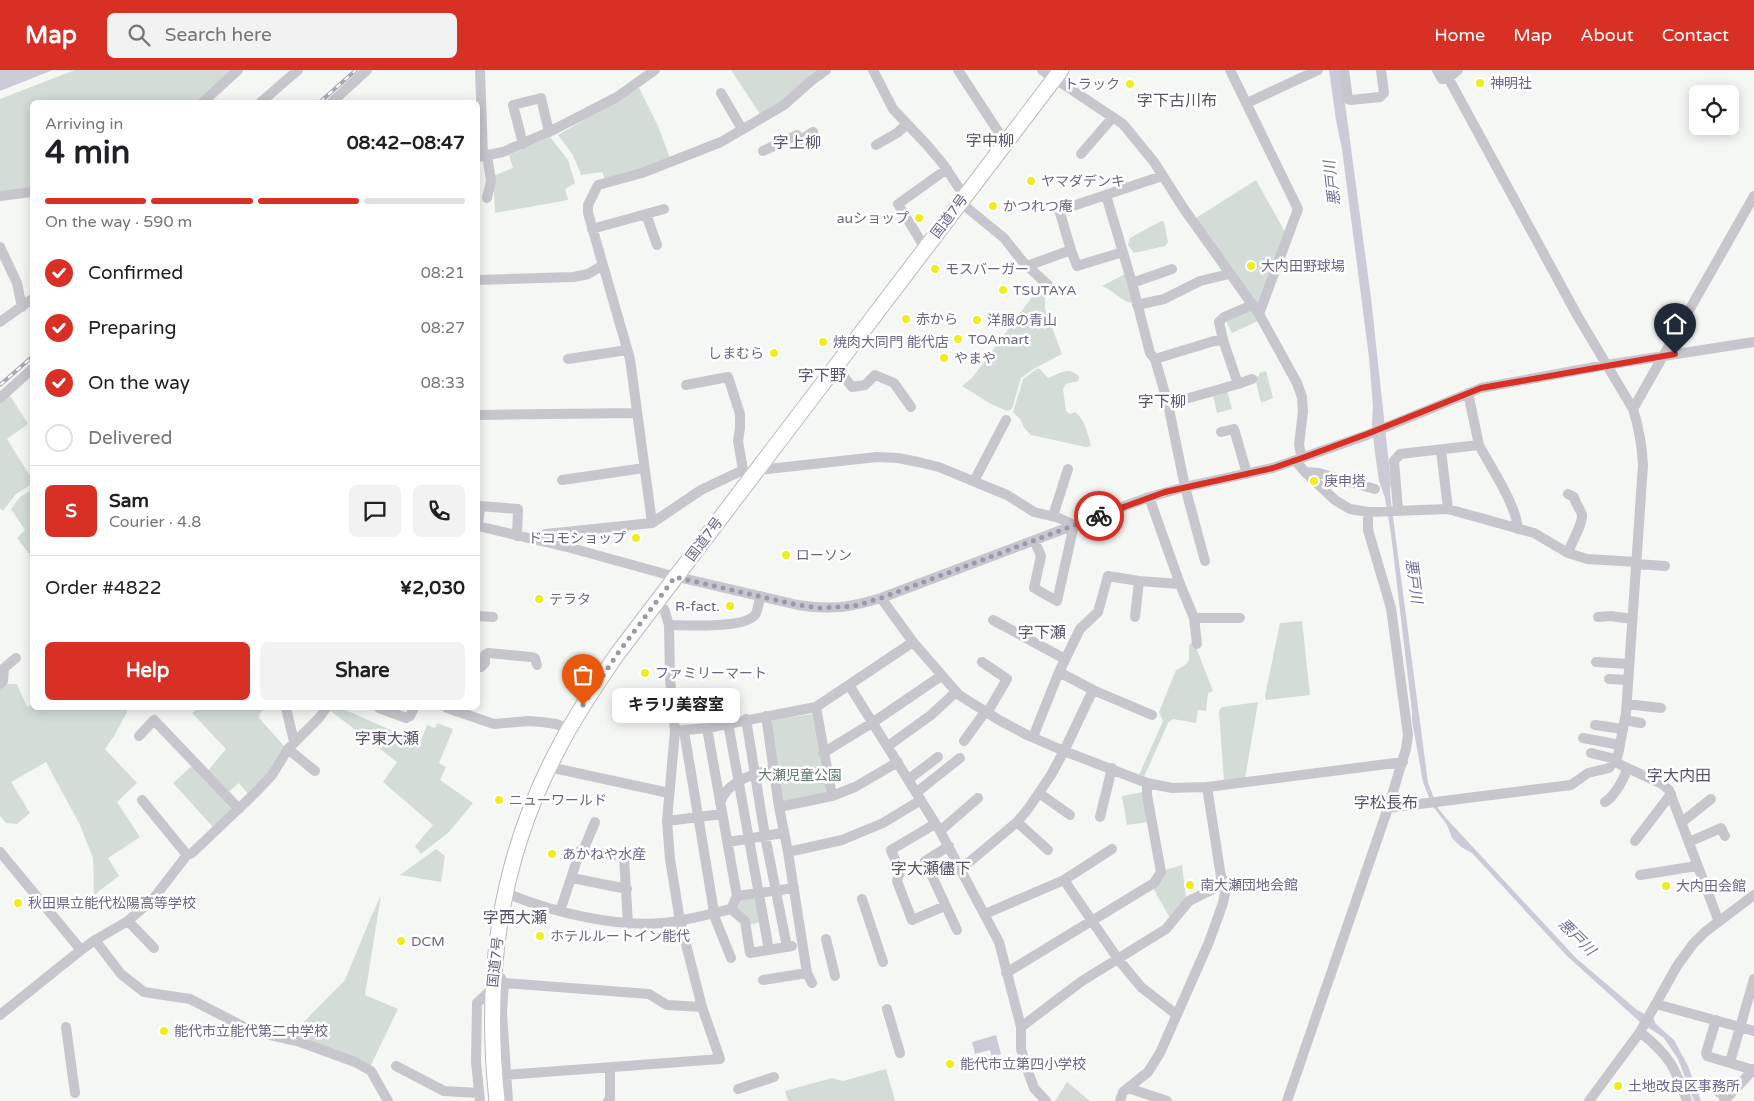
<!DOCTYPE html>
<meta charset="utf-8">
<style>
body{margin:0;font-family:"Varela Round","Noto Sans JP",sans-serif;background:#f2f2f2;color:#202124;height:100vh;display:flex;flex-direction:column;font-size:19px;white-space:nowrap}
*{box-sizing:border-box;margin:0}
p{font-size:16px;color:#757577}
.icon{flex:none;width:28px;height:28px;fill:none;stroke:currentColor;stroke-width:2;stroke-linecap:round;stroke-linejoin:round}
.map{position:relative;flex:1;overflow:hidden}
.drawer{position:absolute;left:30px;top:30px;width:450px;height:610px;display:flex;flex-direction:column;background:#fff;border-radius:8px;box-shadow:0 2px 12px #0003}
.drawer>*{flex:none}
.tools{position:absolute;left:1689px;top:15px;display:grid;gap:10px}
.tools a{display:grid;place-items:center;width:50px;height:50px;border-radius:8px;background:#fff;box-shadow:0 2px 12px #0003;font-size:25px}
.pin{position:absolute;display:grid;place-items:center;width:42px;height:42px;color:#fff;margin:-51px -21px;border-radius:50% 50% 50% 0;rotate:-45deg;box-shadow:0 0 5px #0007}
.pin .icon{rotate:45deg}
.courier{position:absolute;display:grid;place-items:center;width:50px;height:50px;margin:-25px;border:4px solid #d93025;border-radius:50%;background:#fff;color:#222;box-shadow:0 1px 6px #0007}
.bubble{position:absolute;height:35px;border-radius:8px;background:#fff;box-shadow:0 2px 12px #0003;font-size:16px;font-weight:700;line-height:35px;text-align:center}
.headline em{font-style:normal;font-weight:700}
.headline div{display:flex;flex-direction:column-reverse}
.headline{display:flex;align-items:center;justify-content:space-between;height:85px;padding:0 15px}
h1{font-size:32px;font-weight:700;line-height:38px}
.bar{display:grid;grid-template-columns:repeat(4,1fr);gap:8px 5px;align-content:center;height:60px;padding:0 15px}
.bar i{height:6px;border-radius:4px;background:#e0e0e0}
.bar .selected{background:#d93025}
.bar p{grid-column:span 4}
.line{display:flex;align-items:center;gap:12px;padding:0 15px;border-top:1px solid #e0e0e0}
.line div{flex:1}
.round{display:grid;place-items:center;flex:none;width:52px;height:52px;border-radius:8px;background:#f2f2f2}
ol{padding:0 15px;list-style:none}
li{display:flex;align-items:center;gap:15px;height:55px}
li p{margin-inline-start:auto}
li .icon{padding:5px;border-radius:50%;background:#d93025;color:#fff;stroke-width:4}
li:last-child{color:#757577}
li i{width:28px;height:28px;border:2px solid #e0e0e0;border-radius:50%}
.action{display:flex;gap:10px;margin-top:auto;padding:10px 15px}
.action a{flex:1;height:58px;border-radius:8px;background:#d93025;color:#fff;font-size:20px;font-weight:700;line-height:58px;text-align:center}
.action a+a{background:#f2f2f2;color:#202124}
header{display:flex;align-items:center;gap:30px;box-sizing:border-box;height:70px;padding:0 25px;background:#d93025;color:#fff}
header strong{font-size:24px}
nav{display:flex;gap:28px;margin-inline-start:auto;font-size:18px}
.search{width:350px;height:45px;background:#f2f2f2;display:flex;align-items:center;gap:12px;box-sizing:border-box;padding:0 18px;border-radius:8px;color:#757577;font-size:19px}
.map>svg:first-child{display:block}
.green{fill:#d3dcd7}
.water{fill:#cbcad6}
.lines{fill:none;stroke-linecap:round;stroke-linejoin:round}
.highway-casing{stroke:#bab8bf;stroke-width:17}
.minor{stroke:#c8c6cd;stroke-width:10}
.highway{stroke:#fff;stroke-width:15}
.rail-casing{stroke:#aaa8b3;stroke-width:4}
.rail{stroke:#fff;stroke-width:2;stroke-dasharray:5.5;stroke-linecap:butt}
.done{stroke:#9b97ad;stroke-width:5;stroke-dasharray:0 9}
.route{stroke:#d93025;stroke-width:6}
.poi-dot{fill:#eeed1d;stroke:#fff;stroke-width:2}
.labels{text-anchor:middle;stroke-width:5;stroke-linejoin:round;paint-order:stroke}
.poi-label{font-size:14px;fill:#6b6487;stroke:#fff;text-anchor:start}
.street-label{font-size:14px;fill:#6b6487;stroke:#fff}
.park-label{font-size:14px;fill:#60786d;stroke:#fff}
.water-label{font-size:15px;font-style:italic;fill:#706f98;stroke:#fff}
.quarter-label{font-size:16px;fill:#58536b;stroke:#fff}
</style>
<header>
<strong>Map</strong>
<div class="search"><svg class="icon" aria-label="search" viewBox="0 0 24 24"><circle cx="10" cy="10" r="6"/><path d="M15 15l6 6"/></svg>Search here</div>
<nav><a>Home</a><a>Map</a><a>About</a><a>Contact</a></nav>
</header>
<div class="map">
<svg width="1754" height="1031" viewBox="0 0 1754 1031">
<rect width="100%" height="100%" fill="#f5f7f4"/>
<path class="green" d="M75 0H233L197 32H32V120L0 124V29Z
M731 0H818L779 34 760 44Z
M639 18 658 56 670 88 643 101 605 109 602 102 581 105 573 85 558 65Z
M550 67 568 90 575 113 565 119 568 130 495 143 493 106 513 98 509 85Z
M1256 110 1285 162 1259 239 1196 148Z
M1161 151 1164 152C1166 159 1166 165 1168 172L1165 176 1134 183 1128 175 1130 168Z
M1125 204 1134 229 1131 233C1121 231 1113 220 1102 216Z
M1041 215 1045 220V239L1062 284 1035 298 1021 308 1012 339 1007 341 991 334 962 316 972 308Z
M1250 240 1258 251 1232 263 1226 251Z
M1037 299H1040L1048 308C1061 303 1067 296 1079 306L1078 311 1066 314 1063 319 1066 341 1070 344 1075 342C1085 349 1088 365 1091 376L1086 377 1031 365 1024 358 1021 350 1013 342C1016 331 1020 321 1023 309Z
M1266 301 1273 328 1261 333 1255 307 1259 306V303Z
M1227 321 1232 339 1217 343 1213 325Z
M9 324 28 354 7 369 32 409V414L16 424 3 441 0 438V331Z
M30 421 32 425V483L30 485 17 468 25 460 11 439 20 427Z
M1302 551 1310 625 1266 630 1265 626 1280 553Z
M1192 572H1194L1213 621 1208 623 1206 641 1198 640 1196 653 1173 649 1168 653 1144 707 1139 705 1163 651 1159 642 1176 600C1192 592 1189 593 1189 575Z
M6 614H17L27 637 32 634V638H127V642L114 666 105 679 137 713 117 732 140 767 108 788 119 806 94 825 93 788 80 755 46 692 11 712 30 743 17 754 6 753 0 746V616Z
M1258 632 1245 709 1224 712 1219 640 1222 637Z
M198 638H267L260 643 259 648 286 678 270 703 249 725 239 713 226 724 207 702 226 679 192 643Z
M327 638H341L420 673 427 655 435 658 437 653 453 659 439 693 446 697 440 710 473 733 449 762 421 784 415 776 433 755 383 712 397 692Z
M812 644 826 721 817 727 781 734 770 654 773 650Z
M194 694 234 738 213 757 173 713Z
M1143 722 1148 752 1127 755 1122 726Z
M436 779 445 786 441 812 400 805Z
M1182 795 1186 827 1171 850 1153 818 1165 800Z
M381 825 365 925 398 939 370 997 291 965 345 910 371 847Z
M758 826 762 852 748 855 735 838 736 829Z
M886 999 895 1031H788L785 1021 832 1008 843 1011Z
M1067 1012 1090 1031H1055Z"/>
<path class="water" d="M0 0H53L0 21Z
M1329 0H1340L1343 18 1371 228 1391 413 1390 420 1391 432 1428 713 1438 738 1445 747 1576 888 1637 940 1653 948 1656 954 1674 970 1688 996 1701 1031H1694L1678 989 1664 968 1640 952 1567 886 1472 783 1461 777 1452 768 1447 755 1432 735 1423 712 1412 651V642L1391 464 1385 428 1379 411 1375 383 1372 354 1373 336 1369 287 1342 79 1336 50Z
M996 965 1001 984 992 987 990 980 975 984 972 972Z"/>
<g class="lines">
<defs>
<path id="highway" d="M497 1031C484 910 498 796 554 687 572 650 595 616 618 583L1061 0"/>
</defs>
<use href="#highway" class="highway-casing"/>
<path class="minor" d="M480 0 483 86
M873 0 893 39 927 75 943 94 959 118 966 124
M958 0 1005 72
M1042 0 1123 54 1154 92 1184 139 1259 244 1297 313 1302 327 1303 341 1299 375 1302 388
M1230 0 1298 139 1259 244
M1344 0 1348 29 1351 30 1380 27 1384 23 1381 0
M1437 0 1442 9 1448 8 1458 0
M721 23 742 59
M203 32 238 0
M261 32 298 0
M332 32 367 0
M1247 33 1318 0
M523 74 513 35 541 28 549 62
M876 75 897 63 907 54
M763 81 797 65 801 70 813 62
M1081 84 1113 47
M478 87 503 82 551 61 617 27 655 0
M1106 125 1132 213 1150 283 1155 289 1168 334 1185 417 1205 491
M0 126 32 122
M487 128 491 111 487 85
M960 132 1004 168 1023 192 1048 215
M646 144 657 175
M592 159 664 139
M0 177 17 213 22 237
M925 178 898 134 947 99
M1071 180 1077 196 1123 182
M1027 196 1071 180 1060 143 1061 140 1162 106
M478 210 574 207 588 204 603 195
M1132 213 1172 199
M1137 235 1164 229 1200 211 1229 204
M0 252 32 229
M1223 270 1238 314 1252 309
M568 289 627 280
M1155 289 1214 271 1223 270 1219 252 1224 247 1252 235
M835 295 852 317 865 315 875 305 894 313 911 337
M686 315 728 307 740 344V358L738 371 743 400
M1468 323 1479 375
M0 328 32 299
M1168 334 1238 314
M1633 339 1754 126
M478 345 637 343
M1221 362 1234 359 1247 404
M1441 380 1448 439
M1295 390 1305 402 1335 430 1350 439 1368 442 1448 439 1534 463 1568 483 1587 489 1637 492
M759 398 768 399 877 387 898 388 918 392 939 397 963 407 1007 425 1034 442 1059 448 1074 455
M1305 402 1319 403 1375 419
M562 410 644 398
M974 411 1006 350
M1568 424 1574 427C1575 433 1581 440 1582 445 1583 454 1571 473 1568 483
M1149 427 1180 514 1194 548 1197 574
M1398 440 1394 391 1400 384 1479 375C1491 398 1516 434 1518 459
M1053 446 1068 399
M652 453 630 289 588 143V135L598 115 642 103 721 72 784 35 811 11 826 0
M478 456 571 478 665 504 798 535C832 540 848 538 881 528L1149 427 1185 417 1273 398 1367 365 1481 318 1606 295 1754 272
M478 456 480 436 518 439 517 466
M538 470 546 464 652 453 701 420 743 400 751 408
M1034 470 1041 486 1034 518 1057 531 1074 455
M1637 494 1665 496
M881 528 913 572 959 625 999 650 1027 665 1064 681 1147 713 1172 718 1207 717 1403 692
M664 539 669 555
M478 546 493 547
M1135 547 1139 511
M1598 547 1611 546 1632 549
M1194 548H1240
M993 550 1065 589
M982 592 1007 609 987 643
M1596 592 1629 594
M478 596 481 597 485 593V585L488 583 531 587 535 588 537 595
M1059 602 1093 620 1152 645
M1609 609 1628 610
M0 614 3 611 4 598 16 588
M849 615 940 761 999 872 1021 957V979L1027 999 1034 1018 1046 1031
M1627 634 1661 638
M816 637 832 726
M286 638 294 671
M379 638 406 648 410 646 414 638
M447 638 494 654 528 651 542 652 556 654 569 659
M766 646 779 737 788 782 807 903 812 913
M746 649 765 766 787 877
M1625 650 1641 653
M728 653 769 880
M1595 655 1623 659
M707 658 737 826
M675 661 707 658 816 637 913 572
M684 661 715 848 731 888
M139 666 154 650 239 739
M1033 667 1059 602 1080 559 1098 542 1108 506 1139 511 1180 514
M1583 668 1620 675
M964 671 985 642
M888 676 931 645 956 622
M288 679 315 701
M823 683 872 653 941 606
M1591 683 1615 689 1617 692 1621 695 1662 714 1669 720 1719 852
M549 697 669 723
M909 709 938 687
M917 722 960 688
M1039 723 1070 745
M142 730 187 785
M1605 732C1616 725 1623 710 1628 698
M720 733C727 711 753 704 773 699
M779 737 832 726 855 717 898 692
M1388 738 1571 715 1588 703 1609 698 1618 685 1626 643 1643 395C1642 375 1639 358 1633 339L1577 245 1444 0
M1100 747 1112 698
M667 751 722 744
M1017 752 1048 780
M1682 752 1711 729
M935 754 891 780 900 802 897 811 912 850 945 836
M940 761 978 728
M1635 771 1671 724
M728 772 783 763
M1689 772 1721 758 1725 766
M949 776 925 791 957 860
M583 781 595 752
M0 782 81 880
M788 782 842 770 883 753 921 730
M961 799 1017 752 1028 739 1051 705 1064 681 1093 620
M1640 805 1697 796
M572 808 627 819
M1064 810 1112 779
M506 823C552 842 613 857 663 853 686 851 709 844 731 839L737 826 794 818
M862 829 883 892
M731 839 745 851 750 883 792 876
M560 841 580 781 624 786 628 854
M985 844 1064 810 1118 889 1141 917 1177 945
M128 851 154 878
M826 869 835 906
M95 870 121 904 144 922 190 929 252 961 300 972 355 992 371 1001 388 1031
M1006 903 1154 813 1161 802 1147 725V713
M501 908 504 913 502 943 508 1031
M763 910 807 903
M504 913 649 924 667 935 702 937
M1656 934 1754 961
M887 939 900 983
M0 945 81 880 95 870 128 851 153 829 187 785 192 783 255 723 272 705 288 679 319 648 326 638
M1716 950 1706 983 1707 986 1753 1000
M66 957 75 1023
M1021 957 1082 911 1166 859 1189 831 1219 816 1221 807 1207 717
M1640 962C1669 985 1675 997 1687 1031
M1730 992 1754 909
M396 996 444 1021 479 1023
M505 1005 720 989 702 937 680 851 670 789 667 751 675 661 670 609 669 555C686 555 744 559 755 545 758 541 759 532 760 526
M1712 1017 1727 1028
M1128 1018 1167 1031
M738 1019 774 1007
M480 1031 476 992 477 933 492 919
M608 1031 610 1029V998
M1120 1031 1123 1022 1148 1002 1160 983 1209 872 1223 833 1227 814 1221 807
M1287 1031 1388 738 1406 679 1408 665 1391 538 1368 460V442
M1589 1031 1640 962 1677 896 1693 874 1705 862 1754 825
M1724 1031 1754 999"/>
<use href="#highway" class="highway"/>
<defs>
<path id="rail" d="M320 32 356 0
M0 315 32 287"/>
</defs>
<use href="#rail" class="rail-casing"/>
<use href="#rail" class="rail"/>
</g>
<g class="lines">
<path class="done" d="M583 635 618 583 675 507 798 535 820 538 854 536 881 528 1099 446"/>
<path class="route" d="M1099 446 1165 422 1273 398 1302 388 1367 364 1481 318 1675 284"/>
</g>
<g class="poi-dot">
<circle cx="1480" cy="13" r="5"/>
<circle cx="1130" cy="14" r="5"/>
<circle cx="1031" cy="111" r="5"/>
<circle cx="993" cy="136" r="5"/>
<circle cx="919" cy="148" r="5"/>
<circle cx="1251" cy="196" r="5"/>
<circle cx="935" cy="199" r="5"/>
<circle cx="1003" cy="220" r="5"/>
<circle cx="906" cy="249" r="5"/>
<circle cx="977" cy="250" r="5"/>
<circle cx="958" cy="269" r="5"/>
<circle cx="823" cy="272" r="5"/>
<circle cx="774" cy="283" r="5"/>
<circle cx="944" cy="288" r="5"/>
<circle cx="1314" cy="411" r="5"/>
<circle cx="636" cy="468" r="5"/>
<circle cx="786" cy="485" r="5"/>
<circle cx="539" cy="529" r="5"/>
<circle cx="730" cy="536" r="5"/>
<circle cx="645" cy="603" r="5"/>
<circle cx="499" cy="730" r="5"/>
<circle cx="552" cy="784" r="5"/>
<circle cx="1190" cy="815" r="5"/>
<circle cx="1666" cy="816" r="5"/>
<circle cx="18" cy="833" r="5"/>
<circle cx="540" cy="866" r="5"/>
<circle cx="401" cy="871" r="5"/>
<circle cx="164" cy="961" r="5"/>
<circle cx="950" cy="994" r="5"/>
<circle cx="1618" cy="1016" r="5"/>
</g>
<g class="labels">
<g class="poi-label">
<text x="1490" y="18">神明社</text>
<text x="1120" y="19" text-anchor="end">トラック</text>
<text x="1041" y="116">ヤマダデンキ</text>
<text x="1003" y="141">かつれつ庵</text>
<text x="909" y="153" text-anchor="end">auショップ</text>
<text x="1261" y="201">大内田野球場</text>
<text x="945" y="204">モスバーガー</text>
<text x="1013" y="225">TSUTAYA</text>
<text x="916" y="254">赤から</text>
<text x="987" y="255">洋服の青山</text>
<text x="968" y="274">TOAmart</text>
<text x="833" y="277">焼肉大同門 能代店</text>
<text x="764" y="288" text-anchor="end">しまむら</text>
<text x="954" y="293">やまや</text>
<text x="1324" y="416">庚申塔</text>
<text x="626" y="473" text-anchor="end">ドコモショップ</text>
<text x="796" y="490">ローソン</text>
<text x="549" y="534">テラタ</text>
<text x="720" y="541" text-anchor="end">R-fact.</text>
<text x="655" y="608">ファミリーマート</text>
<text x="509" y="735">ニューワールド</text>
<text x="562" y="789">あかねや水産</text>
<text x="1200" y="820">南大瀬団地会館</text>
<text x="1676" y="821">大内田会館</text>
<text x="28" y="838">秋田県立能代松陽高等学校</text>
<text x="550" y="871">ホテルルートイン能代</text>
<text x="411" y="876">DCM</text>
<text x="174" y="966">能代市立能代第二中学校</text>
<text x="960" y="999">能代市立第四小学校</text>
<text x="1628" y="1021">土地改良区事務所</text>
</g>
<g class="street-label">
<text transform="translate(949 146) rotate(-53)" y="5">国道7号</text>
<text transform="translate(704 469) rotate(-53)" y="5">国道7号</text>
<text transform="translate(495 892) rotate(-84)" y="5">国道7号</text>
</g>
<g class="park-label">
<text x="800" y="710">大瀬児童公園</text>
</g>
<g class="water-label">
<text transform="translate(1332 113) rotate(-97)" y="5">悪戸川</text>
<text transform="translate(1414 511) rotate(82)" y="5">悪戸川</text>
<text transform="translate(1577 867) rotate(45)" y="5">悪戸川</text>
</g>
<g class="quarter-label">
<text x="1177" y="36">字下古川布</text>
<text x="990" y="76">字中柳</text>
<text x="797" y="78">字上柳</text>
<text x="822" y="311">字下野</text>
<text x="1162" y="337">字下柳</text>
<text x="1042" y="568">字下瀬</text>
<text x="387" y="674">字東大瀬</text>
<text x="1679" y="711">字大内田</text>
<text x="1386" y="738">字松長布</text>
<text x="931" y="804">字大瀬儘下</text>
<text x="515" y="853">字西大瀬</text>
</g>
</g>
</svg>
<div class="tools">
<a><svg class="icon" aria-label="locate" viewBox="0 0 24 24"><circle cx="12" cy="12" r="6"/><path d="M12 2v4M12 18v4M2 12h4M18 12h4"/></svg></a>
</div>
<div class="pin" style="left:583px;top:635px;background:#ea580c"><svg class="icon" aria-label="bag" viewBox="0 0 24 24"><path d="M5 8h14l-1 12H6zM9 8a3 3 0 0 1 6 0"/></svg></div>
<div class="pin" style="left:1675px;top:284px;background:#1f2937"><svg class="icon" aria-label="home" viewBox="0 0 24 24"><path d="M3 11l9-7 9 7M6 9v11h12V9"/></svg></div>
<div class="courier" style="left:1099px;top:446px"><svg class="icon" aria-label="bike" viewBox="0 0 24 24"><circle cx="6" cy="16" r="4"/><circle cx="18" cy="16" r="4"/><path d="M6 16l4-8h5l3 8M10 8l3 8H6M13 5h3"/></svg></div>
<div class="bubble" style="left:612px;top:618px;width:128px">キラリ美容室</div>
<section class="drawer">
<div class="headline"><div><h1>4 min</h1><p>Arriving in</p></div><em>08:42–08:47</em></div>
<div class="bar"><i class="selected"></i><i class="selected"></i><i class="selected"></i><i></i><p>On the way · 590 m</p></div>
<ol>
<li><svg class="icon" aria-label="check" viewBox="0 0 24 24"><path d="M5 12l5 5 9-10"/></svg>Confirmed<p>08:21</p></li>
<li><svg class="icon" aria-label="check" viewBox="0 0 24 24"><path d="M5 12l5 5 9-10"/></svg>Preparing<p>08:27</p></li>
<li><svg class="icon" aria-label="check" viewBox="0 0 24 24"><path d="M5 12l5 5 9-10"/></svg>On the way<p>08:33</p></li>
<li><i></i>Delivered</li>
</ol>
<div class="line" style="height:90px"><b class="round" style="background:#d93025;color:#fff">S</b><div><b>Sam</b><p>Courier · 4.8</p></div><a class="round"><svg class="icon" aria-label="chat" viewBox="0 0 24 24"><path d="M4 5h16v11H9l-5 4z"/></svg></a><a class="round"><svg class="icon" aria-label="phone" viewBox="0 0 24 24"><path d="M5 4h4l2 5-3 2q2 4 5 5l2-3 5 2v4C11 20 4 13 5 4z"/></svg></a></div>
<div class="line" style="height:65px"><div>Order #4822</div><b>¥2,030</b></div>
<div class="action"><a>Help</a><a>Share</a></div>
</section>
</div>
